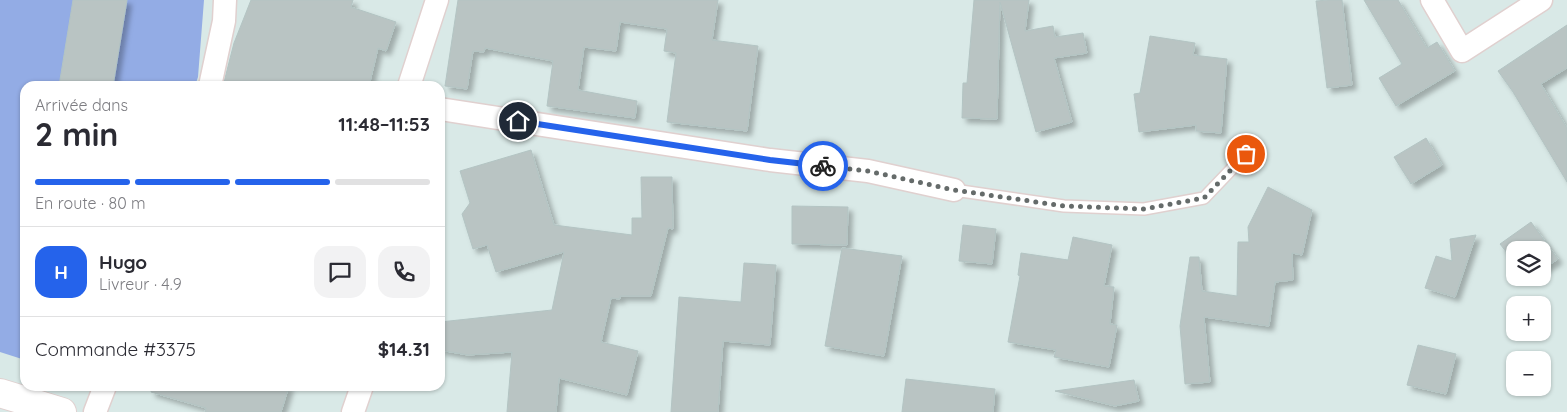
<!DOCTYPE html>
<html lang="fr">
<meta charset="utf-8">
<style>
body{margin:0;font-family:Quicksand,sans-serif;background:#f2f2f3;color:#2b2b33;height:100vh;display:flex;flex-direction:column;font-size:19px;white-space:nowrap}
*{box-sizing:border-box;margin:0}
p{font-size:16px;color:#7c7c81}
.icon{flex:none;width:28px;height:28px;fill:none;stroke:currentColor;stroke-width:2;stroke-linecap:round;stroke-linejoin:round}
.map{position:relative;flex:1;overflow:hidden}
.panel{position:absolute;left:20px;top:81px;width:425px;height:310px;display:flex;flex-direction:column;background:#fff;border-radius:15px;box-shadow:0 1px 4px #0004}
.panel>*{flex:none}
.buttons{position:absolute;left:1506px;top:241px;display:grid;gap:10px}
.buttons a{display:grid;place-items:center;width:45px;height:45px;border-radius:10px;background:#fff;box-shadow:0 1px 4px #0004;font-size:25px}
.pin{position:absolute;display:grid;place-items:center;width:42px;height:42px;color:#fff;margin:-21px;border:2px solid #fff;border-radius:50%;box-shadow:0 1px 5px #0007}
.courier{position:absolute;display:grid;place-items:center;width:50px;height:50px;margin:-25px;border:4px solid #2563eb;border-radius:50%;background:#fff;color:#222;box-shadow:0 1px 6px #0007}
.head em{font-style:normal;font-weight:800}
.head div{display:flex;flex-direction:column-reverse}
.head{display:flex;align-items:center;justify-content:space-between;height:85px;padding:0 15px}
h1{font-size:32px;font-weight:800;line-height:38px}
.bar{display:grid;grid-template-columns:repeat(4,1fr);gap:8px 5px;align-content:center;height:60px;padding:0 15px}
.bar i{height:6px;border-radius:4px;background:#e1e1e2}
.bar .selected{background:#2563eb}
.bar p{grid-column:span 4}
.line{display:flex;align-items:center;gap:12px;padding:0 15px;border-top:1px solid #e1e1e2}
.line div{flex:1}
.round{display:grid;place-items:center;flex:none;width:52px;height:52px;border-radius:15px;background:#f2f2f3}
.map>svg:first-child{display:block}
.pitch{fill:#93ace5}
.building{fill:#b9c4c3;stroke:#b3c4c3;filter:url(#shadow)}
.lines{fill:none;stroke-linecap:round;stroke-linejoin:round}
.service-casing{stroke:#e0d0cf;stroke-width:14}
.minor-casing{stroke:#e0d0cf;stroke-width:25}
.tertiary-casing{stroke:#e0d0cf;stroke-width:30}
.service{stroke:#fff;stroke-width:11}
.minor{stroke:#fff;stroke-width:22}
.tertiary{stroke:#fff;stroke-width:28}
.done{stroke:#656b6a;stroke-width:5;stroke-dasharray:0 9}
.route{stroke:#2563eb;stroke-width:6}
</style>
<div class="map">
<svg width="1567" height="412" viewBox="0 0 1567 412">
<defs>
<filter id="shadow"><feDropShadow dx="4.5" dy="4.5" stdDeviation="2.5" flood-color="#0004"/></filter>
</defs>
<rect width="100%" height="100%" fill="#d9e9e7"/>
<path class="pitch" d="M0 0H204L198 77 195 86H25V360L0 352Z"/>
<path class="building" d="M73 0H127L113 86H59Z
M251 0H353L351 7 396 22 386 51 378 48 369 86H223L234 43Z
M458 0H718L712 40 758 46 747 131 667 122 676 53 664 51 667 29 620 22 616 51 584 47 578 90 637 101 635 118 547 106 553 61 485 48 484 52 473 51 467 89 445 86Z
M974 0H1029L1025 31 1053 26 1055 37 1083 33 1087 53 1054 58 1072 122 1036 132 1000 2 997 119 962 118 963 83H967Z
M1328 0H1342L1352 85 1327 88 1316 1Z
M1364 0H1398L1427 48 1437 42 1455 71 1396 106 1379 78 1402 64Z
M1567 25V68L1541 84 1567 128V182L1513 92 1498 71Z
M1150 36 1195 43 1193 55 1227 59 1221 133 1196 131V125L1139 132 1134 94 1140 93Z
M1426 138 1442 165 1411 184 1394 157Z
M531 150 554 225 632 235V218H642L641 177H672L673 229 668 228 651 296H620V299L611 298 601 342 638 351 627 395 559 378 556 412H507L512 352 468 355 440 350V322L552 310 564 252 496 272 487 245 473 249 462 214 470 203 460 171Z
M1268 187 1312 210 1302 255 1292 253 1293 280 1275 282 1269 326 1204 317 1210 382 1185 384 1180 326 1190 257H1199L1202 291 1237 296 1238 242H1249L1248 227Z
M792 206 848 207 847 245 792 244Z
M1531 222 1558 259 1542 270V250H1515V263L1500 244Z
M963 225 996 229 992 264 959 261Z
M1476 235 1455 297 1425 288 1436 256 1452 261 1450 239Z
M1073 237 1112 245 1104 286 1114 287 1110 324 1117 325 1109 367 1054 357 1056 350 1008 342 1020 276 1018 275 1021 253 1068 260Z
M842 248 902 256 884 356 825 346Z
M744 263 776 265 770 345 723 341 718 412H671L679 297 741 302Z
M1418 345 1456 354 1446 394 1407 385Z
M906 379 995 389 993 412H902Z
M1134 380 1139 401 1115 406 1055 391Z
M152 386H289L281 412H205L206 408 151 392Z"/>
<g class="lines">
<defs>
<path id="service" d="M954 190 1064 206 1144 209 1204 198 1246 154"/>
<path id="minor" d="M1432 0 1462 51 1541 0
M210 86 224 21 225 0
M409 86 437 0
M440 109 770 160 868 171 954 190
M95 412 105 386
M353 412 362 386"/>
<path id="tertiary" d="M0 393 62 412"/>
</defs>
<use href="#service" class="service-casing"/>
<use href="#minor" class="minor-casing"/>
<use href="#tertiary" class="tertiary-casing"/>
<use href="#service" class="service"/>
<use href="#minor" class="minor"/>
<use href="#tertiary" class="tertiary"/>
</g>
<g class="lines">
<path class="done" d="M823 166 868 171 954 190 1064 206 1144 209 1204 198 1246 154"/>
<path class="route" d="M518 121 770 160 823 166"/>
</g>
</svg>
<div class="buttons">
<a><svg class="icon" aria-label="layers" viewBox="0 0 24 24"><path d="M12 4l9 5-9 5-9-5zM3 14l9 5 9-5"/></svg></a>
<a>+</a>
<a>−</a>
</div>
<div class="pin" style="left:1246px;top:154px;background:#ea580c"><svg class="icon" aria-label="bag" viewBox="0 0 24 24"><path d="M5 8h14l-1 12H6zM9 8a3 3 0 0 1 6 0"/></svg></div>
<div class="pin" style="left:518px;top:121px;background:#1f2937"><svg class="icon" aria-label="home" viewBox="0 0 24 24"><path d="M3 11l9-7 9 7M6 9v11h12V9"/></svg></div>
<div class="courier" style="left:823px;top:166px"><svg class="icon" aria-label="bike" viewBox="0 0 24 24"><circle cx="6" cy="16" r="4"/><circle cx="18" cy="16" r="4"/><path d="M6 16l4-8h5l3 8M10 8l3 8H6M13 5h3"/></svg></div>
<section class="panel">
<div class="head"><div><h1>2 min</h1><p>Arrivée dans</p></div><em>11:48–11:53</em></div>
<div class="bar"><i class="selected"></i><i class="selected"></i><i class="selected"></i><i></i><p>En route · 80 m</p></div>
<div class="line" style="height:90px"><b class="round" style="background:#2563eb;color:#fff">H</b><div><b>Hugo</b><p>Livreur · 4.9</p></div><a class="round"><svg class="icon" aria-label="chat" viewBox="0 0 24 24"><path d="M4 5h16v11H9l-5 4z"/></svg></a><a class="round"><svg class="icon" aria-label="phone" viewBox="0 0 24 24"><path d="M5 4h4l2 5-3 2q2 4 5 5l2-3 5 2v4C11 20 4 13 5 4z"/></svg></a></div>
<div class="line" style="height:65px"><div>Commande #3375</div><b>$14.31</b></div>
</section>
</div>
